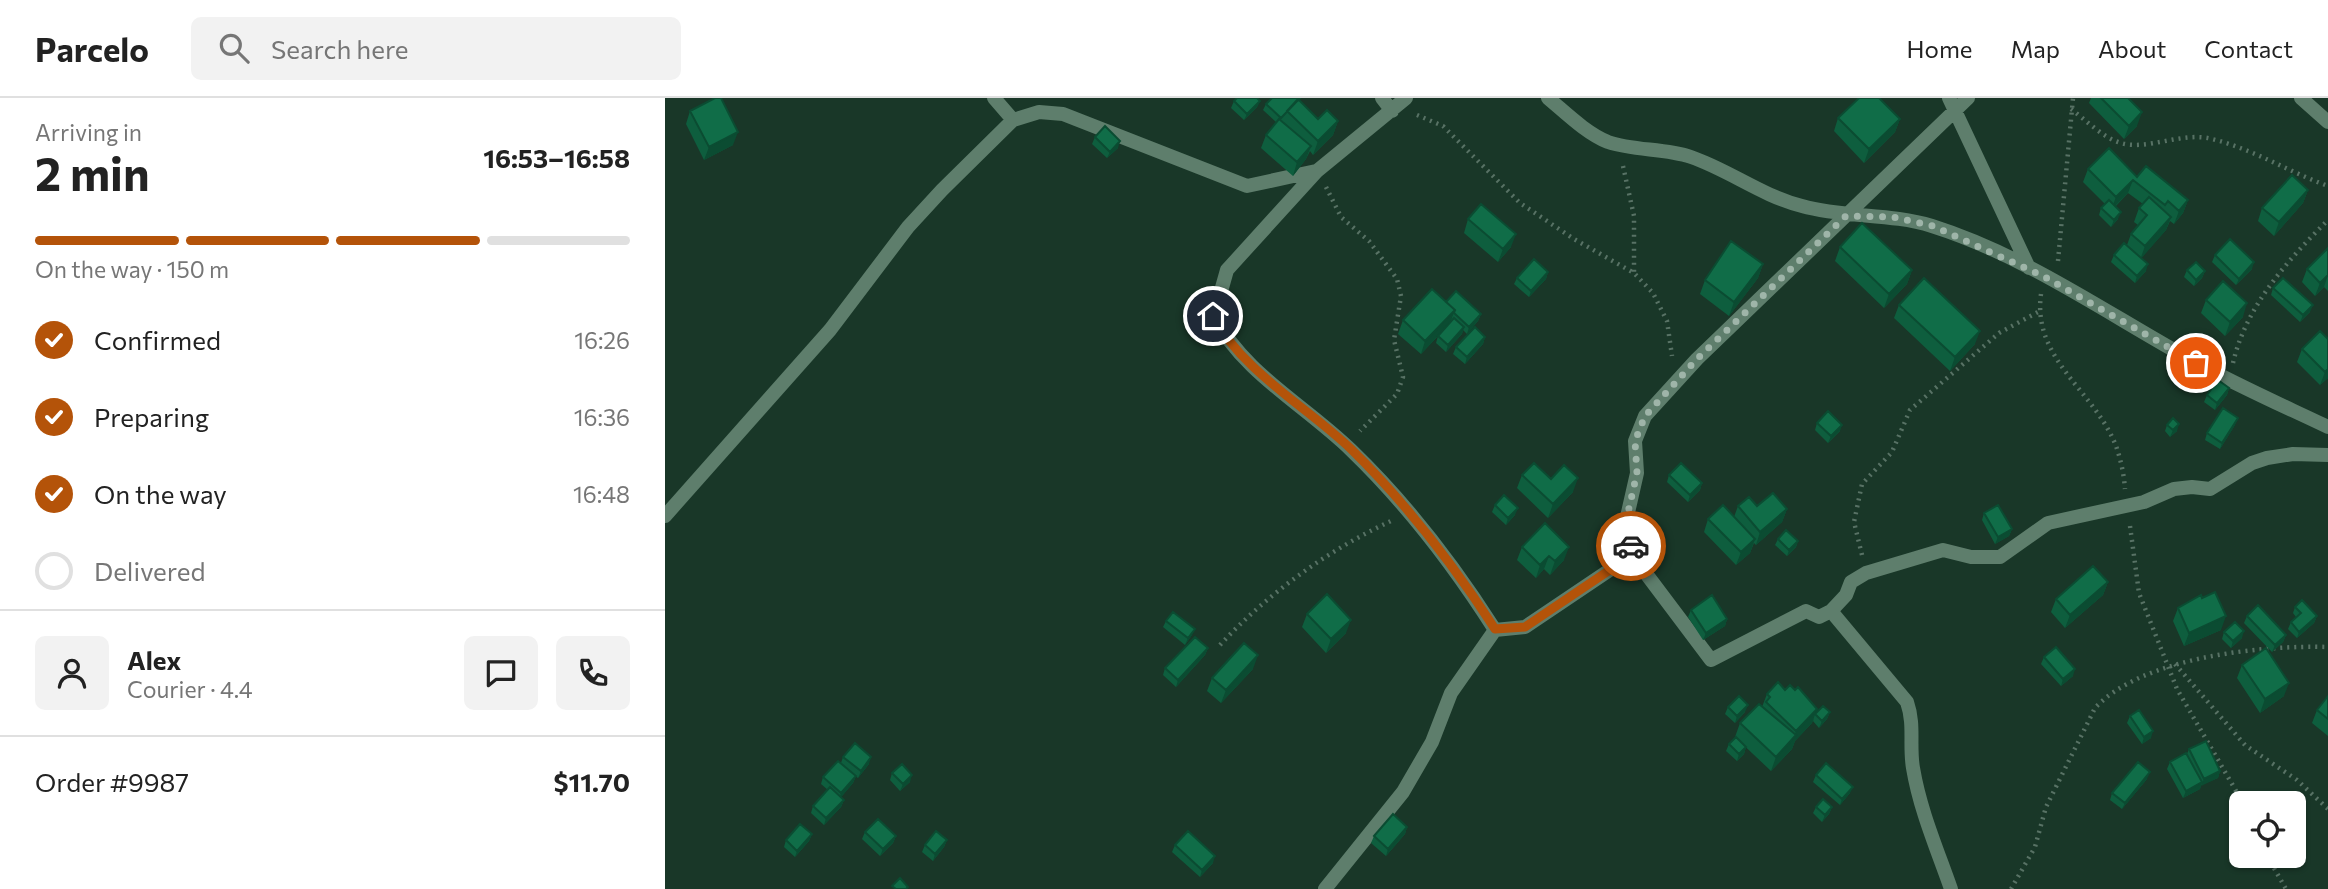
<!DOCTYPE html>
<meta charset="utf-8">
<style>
body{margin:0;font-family:Commissioner,sans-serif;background:#f2f2f2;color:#222;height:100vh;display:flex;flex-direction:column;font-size:26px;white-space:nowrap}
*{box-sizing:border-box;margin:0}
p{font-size:23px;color:#767676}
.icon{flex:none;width:38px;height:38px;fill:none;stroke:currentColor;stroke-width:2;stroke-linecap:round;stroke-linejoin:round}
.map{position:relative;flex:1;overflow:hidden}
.panel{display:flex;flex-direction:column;background:#fff;width:665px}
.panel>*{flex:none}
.buttons{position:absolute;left:1564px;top:693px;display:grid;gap:14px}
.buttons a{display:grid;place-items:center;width:77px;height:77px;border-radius:10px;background:#fff;box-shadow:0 2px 5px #0004;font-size:35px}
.pin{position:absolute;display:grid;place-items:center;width:60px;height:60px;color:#fff;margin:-30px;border:4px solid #fff;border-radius:50%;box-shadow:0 2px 7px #0007}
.courier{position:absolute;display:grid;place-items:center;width:70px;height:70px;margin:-35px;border:5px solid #b45309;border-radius:50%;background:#fff;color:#222;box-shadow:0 2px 9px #0007}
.headline em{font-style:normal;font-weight:700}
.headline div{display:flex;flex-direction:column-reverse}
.headline{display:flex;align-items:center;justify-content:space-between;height:119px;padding:0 35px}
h1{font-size:46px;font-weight:700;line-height:52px}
.bar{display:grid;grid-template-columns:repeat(4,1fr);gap:10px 7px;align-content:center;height:84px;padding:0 35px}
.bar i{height:9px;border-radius:5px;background:#e0e0e0}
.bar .current{background:#b45309}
.bar p{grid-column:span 4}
.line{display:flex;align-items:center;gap:18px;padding:0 35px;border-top:2px solid #e0e0e0}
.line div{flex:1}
.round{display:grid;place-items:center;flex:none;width:74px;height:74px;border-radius:10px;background:#f2f2f2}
ol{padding:0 35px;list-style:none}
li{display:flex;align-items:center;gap:21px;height:77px}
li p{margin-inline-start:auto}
li .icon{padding:7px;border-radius:50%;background:#b45309;color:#fff;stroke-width:4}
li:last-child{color:#767676}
li i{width:38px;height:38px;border:4px solid #e0e0e0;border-radius:50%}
header{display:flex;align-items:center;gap:42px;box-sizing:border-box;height:98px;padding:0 35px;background:#fff;border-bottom:2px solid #e0e0e0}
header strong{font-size:33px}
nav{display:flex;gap:38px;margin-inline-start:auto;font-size:24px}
.search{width:490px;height:63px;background:#f2f2f2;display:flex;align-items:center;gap:18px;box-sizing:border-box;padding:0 24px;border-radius:10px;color:#767676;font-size:26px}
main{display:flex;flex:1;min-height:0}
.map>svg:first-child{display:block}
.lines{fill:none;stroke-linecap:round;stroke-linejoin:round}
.path{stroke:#587265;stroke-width:4.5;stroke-dasharray:2 5;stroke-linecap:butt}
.street{stroke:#5e7e6c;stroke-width:14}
.wall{fill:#0e5e3e}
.shaded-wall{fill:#0b4c32}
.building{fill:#106d48;stroke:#0b4c32;stroke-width:2}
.done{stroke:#9fb5a9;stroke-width:7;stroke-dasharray:0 12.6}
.route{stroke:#b45309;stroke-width:9}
</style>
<header>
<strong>Parcelo</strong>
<div class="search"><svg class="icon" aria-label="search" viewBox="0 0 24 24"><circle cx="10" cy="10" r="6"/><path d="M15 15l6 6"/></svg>Search here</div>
<nav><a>Home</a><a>Map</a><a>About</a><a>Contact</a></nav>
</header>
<main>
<section class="panel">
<div class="headline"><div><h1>2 min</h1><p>Arriving in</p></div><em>16:53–16:58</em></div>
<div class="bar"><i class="current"></i><i class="current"></i><i class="current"></i><i></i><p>On the way · 150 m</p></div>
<ol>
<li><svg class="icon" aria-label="check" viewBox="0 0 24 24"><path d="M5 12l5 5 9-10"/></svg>Confirmed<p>16:26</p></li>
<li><svg class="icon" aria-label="check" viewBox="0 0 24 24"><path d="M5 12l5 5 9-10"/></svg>Preparing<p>16:36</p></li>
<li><svg class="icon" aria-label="check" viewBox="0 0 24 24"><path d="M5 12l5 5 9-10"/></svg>On the way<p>16:48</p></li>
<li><i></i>Delivered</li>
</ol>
<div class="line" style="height:126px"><a class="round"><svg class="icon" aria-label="person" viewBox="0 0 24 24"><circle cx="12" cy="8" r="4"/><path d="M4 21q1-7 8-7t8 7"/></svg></a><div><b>Alex</b><p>Courier · 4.4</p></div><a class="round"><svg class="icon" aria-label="chat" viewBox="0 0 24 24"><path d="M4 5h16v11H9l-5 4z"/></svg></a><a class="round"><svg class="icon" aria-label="phone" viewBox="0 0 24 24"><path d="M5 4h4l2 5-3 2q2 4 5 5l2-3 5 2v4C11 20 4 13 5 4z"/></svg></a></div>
<div class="line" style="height:91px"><div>Order #9987</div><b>$11.70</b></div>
</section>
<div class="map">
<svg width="1663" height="791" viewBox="0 0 1663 791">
<rect width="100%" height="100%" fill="#193728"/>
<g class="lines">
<path class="path" d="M1406 11C1421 22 1438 40 1456 45 1482 53 1518 33 1547 41 1588 51 1624 74 1663 88
M752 17 778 28 855 105 909 141 969 175 988 195 1002 223 1007 258
M958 68 969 118V174
M661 89 676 119 704 143 732 181 736 198 729 242 738 279 732 296 695 333
M1393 163 1408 0
M1376 196C1367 262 1430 293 1451 348 1456 362 1459 377 1460 391
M1568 265C1581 208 1622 163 1663 122
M1465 428 1474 495 1512 591 1578 705
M1197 457 1189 424 1197 386 1227 354 1245 312 1334 235 1373 214
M555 547C602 496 663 452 726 423
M1510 566 1580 647 1632 682 1663 711
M1602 758 1621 791
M1346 791 1370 749 1381 709 1430 610C1477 559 1597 547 1663 549"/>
<path class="street" d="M329 0 348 22
M717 0 727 13
M741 0 652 73 562 172 549 218C577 274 641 308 686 352 742 406 788 466 830 532L860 529 967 457 962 419 972 375 970 343 980 318 1032 261 1303 0
M883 0C901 15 921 35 943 44 969 53 1000 50 1026 59 1064 72 1097 98 1137 108 1180 120 1225 115 1267 128 1362 158 1444 217 1530 264 1573 288 1619 308 1663 329
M1284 0 1364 170
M1636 0 1663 24
M0 418 165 232 243 129 277 92 348 22 374 14 398 16 582 88 651 73
M967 457 1046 562 1141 513 1154 519 1166 513 1181 497 1186 484 1201 475 1278 452 1306 459H1335L1383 425 1479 404 1509 391 1527 389 1545 391 1587 365 1602 360 1628 356 1663 357
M1166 513 1242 604C1250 627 1244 647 1248 670 1255 712 1272 751 1286 791
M660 791 738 694 767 644 786 595 830 532"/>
</g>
<path class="wall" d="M635 0 634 3 653 21 673 23 668 37 648 57 645 53 641 61 628 78 596 50 601 37 611 24 598 12 601 6Z
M1426 0H1463L1472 28 1459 41 1424 5Z
M569 3H595L592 9 579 22 566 10Z
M25 13 68 47 39 62 21 26Z
M1173 20 1235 21 1230 34 1199 65 1169 33Z
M430 39 453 50 442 60 427 46Z
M1423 71 1472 79 1523 102 1518 115 1509 126 1505 123 1501 132 1476 160 1481 173 1470 185 1446 164 1449 157 1462 147 1466 136 1473 127 1469 124 1474 110 1478 106 1463 95 1450 109 1453 121 1446 129 1434 117 1436 110 1440 106 1418 84Z
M1643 92 1638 105 1609 138 1593 123 1597 110Z
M803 121 846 149 833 164 799 135Z
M1175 149 1247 172 1242 186 1219 210 1170 163Z
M1663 150V193L1659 189 1650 198 1637 184 1642 171Z
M1550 157 1587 171 1571 187 1547 164Z
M1098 166 1093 180 1064 218 1035 196 1040 182Z
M1522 172 1540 173 1537 180 1529 188 1519 179Z
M883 174 881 181 864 199 849 186 852 180Z
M1608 190 1645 214 1635 224 1606 197Z
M1541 202 1578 219 1560 238 1536 215Z
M781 204 816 216 813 223 802 236 798 232 797 236 781 254 771 245 773 238 756 256 733 236 738 222Z
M1234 207 1310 246 1285 273 1229 220Z
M1655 233 1663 280 1655 287 1632 264 1637 251Z
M820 239 818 246 800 266 788 256 791 249Z
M1564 290 1562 297 1550 312 1539 304 1542 297Z
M1152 325 1175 333 1163 345 1150 332Z
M1502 327 1512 333 1505 339 1500 333Z
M1570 327 1555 351 1540 342 1542 335Z
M857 377 886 381 908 394 883 420 852 390Z
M1004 377 1037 385 1035 392 1023 404 1002 384Z
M830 407 850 417 841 427 827 414Z
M1073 408H1092L1122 411 1117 424 1091 447 1089 445 1085 455 1071 467 1039 434 1043 421 1069 419Z
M1319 415 1347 431 1344 438 1330 446 1317 422Z
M1113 441 1133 443 1131 449 1122 458 1110 447Z
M857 449 899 462 885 477 879 471 871 480 852 462Z
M1443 484 1438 497 1400 530 1386 514 1391 501Z
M1630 509 1652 518 1649 525 1632 540 1623 531 1626 524 1631 519 1628 515Z
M1513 510 1556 532 1519 548 1508 523Z
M1026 512 1062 521 1060 528 1038 542 1023 519Z
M642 516 681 535 661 555 637 529Z
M1582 518 1621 537 1618 544 1607 554 1579 525Z
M501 523 527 537 520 547 498 529Z
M1559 534 1577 540 1566 550 1557 541Z
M543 550 540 557 511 589 498 577 500 570Z
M1379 559 1408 578 1396 588 1376 566Z
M1577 567 1619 598 1595 615 1572 580Z
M588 571 556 605 542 593 547 580Z
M1120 592 1152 611 1147 625 1130 643 1127 651 1106 673 1070 639 1075 625 1097 609 1102 596Z
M1663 598V638L1647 625 1652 612Z
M1063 609 1080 614 1070 625 1060 616Z
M1165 614 1162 621 1154 630 1148 623 1150 616Z
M1465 618 1486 640 1477 646 1462 625Z
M1064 646 1081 649 1079 656 1072 663 1061 653Z
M1524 651 1555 673 1553 680 1536 687 1535 691 1518 700 1502 671 1505 664 1522 656Z
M178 659 204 666 193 680 182 671 191 678 188 685 176 699 179 702 176 709 159 727 146 715 148 708 163 692 156 686 158 679 176 665Z
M227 675 245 684 235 693 225 682Z
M1151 677 1185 695 1175 707 1148 684Z
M1482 681 1457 711 1445 702 1447 695Z
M1151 709H1167L1164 716 1157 724 1148 715Z
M742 729 740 736 721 758 706 745 709 738Z
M200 734 231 738 228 745 215 758 197 741Z
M147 736 144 743 130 759 119 749 121 742Z
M282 742 279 749 268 763 257 754 260 747Z
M510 747 548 765 535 779 507 754Z"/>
<path class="shaded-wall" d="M595 3 592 9 579 22 582 16Z
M1477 14 1472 28 1459 41 1464 28Z
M1235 21 1230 34 1199 65 1204 51Z
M673 23 668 37 648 57 653 43Z
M73 34 68 47 39 62 44 49Z
M455 43 453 50 442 60 445 54Z
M646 48 641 61 628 78 632 64Z
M1468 82 1463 95 1446 112 1451 99Z
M1643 92 1638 105 1609 138 1614 124Z
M1523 102 1518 115 1509 126 1514 113Z
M1456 114 1453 121 1446 129 1449 122Z
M1506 119 1501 132 1475 162 1480 148Z
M851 136 846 149 833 164 838 151Z
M1589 164 1587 171 1571 187 1574 181Z
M1098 166 1093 180 1064 218 1069 204Z
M1483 166 1481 173 1470 185 1472 178Z
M1247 172 1242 186 1219 210 1224 196Z
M1540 173 1537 180 1529 188 1531 182Z
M883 174 881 181 864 199 866 193Z
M1663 177 1659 189 1650 198 1655 185Z
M1582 205 1578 219 1560 238 1565 224Z
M1648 207 1645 214 1635 224 1638 217Z
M790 212 785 225 756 256 760 243Z
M816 216 813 223 802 236 804 229Z
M799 229 797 236 781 254 783 247Z
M1315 233 1310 246 1285 273 1290 259Z
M820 239 818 246 800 266 802 259Z
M1663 271V280L1655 287 1660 274Z
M1564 290 1562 297 1550 312 1552 305Z
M1573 320 1570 327 1555 351 1557 345Z
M1514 326 1512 333 1505 339 1508 332Z
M1177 327 1175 333 1163 345 1166 338Z
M913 380 908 394 883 420 888 406Z
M1037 385 1035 392 1023 404 1025 397Z
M853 410 850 417 841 427 843 420Z
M1122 411 1117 424 1091 447 1095 434Z
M1347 431 1344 438 1330 446 1333 439Z
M1090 441 1085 455 1071 467 1076 454Z
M1133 443 1131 449 1122 458 1124 452Z
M904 449 899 462 885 477 890 463Z
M884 458 879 471 871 480 875 467Z
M1443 484 1438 497 1400 530 1405 517Z
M1561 518 1556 532 1519 548 1524 535Z
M1652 518 1649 525 1632 540 1634 534Z
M1062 521 1060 528 1038 542 1041 535Z
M686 522 681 535 661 555 666 541Z
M530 531 527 537 520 547 523 540Z
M1579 533 1577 540 1566 550 1568 543Z
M1621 537 1618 544 1607 554 1610 547Z
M543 550 540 557 511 589 513 582Z
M593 557 588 571 556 605 561 592Z
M1410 571 1408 578 1396 588 1398 581Z
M1624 585 1619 598 1595 615 1600 601Z
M1083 607 1080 614 1070 625 1072 618Z
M1152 611 1147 625 1130 643 1127 651 1106 673 1111 659 1128 641 1131 633Z
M1165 614 1162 621 1154 630 1157 623Z
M1488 633 1486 640 1477 646 1479 639Z
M1081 649 1079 656 1072 663 1074 656Z
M206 659 204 666 193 680 196 673Z
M1555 673 1553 680 1536 688 1539 681Z
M1485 674 1482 681 1457 711 1460 705Z
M247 677 245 684 235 693 238 686Z
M191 678 188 685 174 702 176 695Z
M1537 684 1535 691 1518 700 1521 693Z
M1188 689 1185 695 1175 707 1177 701Z
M179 702 176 709 159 727 161 720Z
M1167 709 1164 716 1157 724 1160 717Z
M742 729 740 736 721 758 723 751Z
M147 736 144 743 130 759 132 753Z
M231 738 228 745 215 758 218 751Z
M282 742 279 749 268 763 270 756Z
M550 758 548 765 535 779 537 772Z"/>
<path class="building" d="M50 0H56L73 34 44 49 25 13Z
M572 0H592L595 3 582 16 569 3Z
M607 0H635L616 20 601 6Z
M1194 0H1214L1235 21 1204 51 1173 20Z
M1436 0H1463L1477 14 1464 28Z
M633 1 653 21 662 12 673 23 653 43 622 13Z
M614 21 646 48 632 64 601 37Z
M440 28 455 43 445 54 430 39Z
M1444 50 1472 79 1481 68 1523 102 1514 113 1503 103 1500 107 1468 82 1451 99 1423 71Z
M1627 77 1643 92 1614 124 1597 110Z
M1484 99 1506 119 1480 148 1466 136 1482 117 1474 110Z
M1444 102 1456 114 1449 122 1436 110Z
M816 106 851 136 838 151 803 121Z
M1197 125 1247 172 1224 196 1175 149Z
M1565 141 1589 164 1574 181 1550 157Z
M1066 143 1098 166 1069 204 1040 182Z
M1459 145 1483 166 1472 178 1449 157Z
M1663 150V177L1655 185 1642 171Z
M869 161 883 174 866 193 852 180Z
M1531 164 1540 173 1531 182 1522 172Z
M1259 180 1315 233 1290 259 1234 207Z
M1618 180 1648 207 1638 217 1608 190Z
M1558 183 1582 205 1565 224 1541 202Z
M767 191 790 212 760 243 738 222Z
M791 193 816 216 804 229 789 215 790 212 781 204Z
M789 220 799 229 783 247 773 238Z
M810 229 820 239 802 259 791 249Z
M1655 233 1663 241V271L1660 274 1637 251Z
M1553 282 1564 290 1552 305 1542 297Z
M1558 310 1573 320 1557 345 1542 335Z
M1163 313 1177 327 1166 338 1152 325Z
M1508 320 1514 326 1508 332 1502 327Z
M869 365 886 381 899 367 913 380 888 406 857 377Z
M1016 365 1037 385 1025 397 1004 377Z
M1108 395 1122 411 1095 434 1073 408 1084 399 1092 408Z
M839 397 853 410 843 420 830 407Z
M1058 407 1090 441 1076 454 1043 421Z
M1333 407 1347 431 1333 439 1319 415Z
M880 425 904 449 890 463 884 458 875 467 857 449Z
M1121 432 1133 443 1124 452 1113 441Z
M1428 468 1443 484 1405 517 1391 501Z
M1550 494 1561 518 1524 535 1513 510 1536 497 1537 500Z
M662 496 686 522 666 541 642 516Z
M1047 497 1062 521 1041 535 1026 512Z
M1637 502 1652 518 1634 534 1626 524 1636 515 1630 509Z
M1593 507 1621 537 1610 547 1582 518Z
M508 514 530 531 523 540 501 523Z
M1570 524 1579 533 1568 543 1559 534Z
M530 539 543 550 513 582 500 570Z
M579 545 593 557 561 592 547 580Z
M1391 549 1410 571 1398 581 1379 559Z
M1601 550 1624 585 1600 601 1577 567Z
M1113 584 1120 592 1125 587 1130 592 1133 589 1152 611 1131 633 1101 604 1105 599 1102 596Z
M1074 598 1083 607 1072 618 1063 609Z
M1663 598V621L1652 612Z
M1094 606 1131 637 1111 659 1075 625Z
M1158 608 1165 614 1157 623 1150 616Z
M1474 612 1488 633 1479 639 1465 618Z
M1071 639 1081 649 1074 656 1064 646Z
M1541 643 1555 673 1539 681 1524 651Z
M190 645 206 659 196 673 178 659Z
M1521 655 1537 684 1521 693 1505 664Z
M173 663 191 678 176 695 158 679Z
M1473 664 1485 674 1460 705 1447 695Z
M1161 665 1188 689 1177 701 1151 677Z
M237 666 247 677 238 686 227 675Z
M165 689 179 702 161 720 148 708Z
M1158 701 1167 709 1160 717 1151 709Z
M728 716 742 729 723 751 709 738Z
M213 721 231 738 218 751 200 734Z
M135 726 147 736 132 753 121 742Z
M271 733 282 742 270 756 260 747Z
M523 733 550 758 537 772 510 747Z
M235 780 243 789 241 791H231L227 788Z"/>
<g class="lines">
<path class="done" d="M966 448 962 419 972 375 970 343 980 318 1032 261 1181 118 1228 119 1268 128 1292 139 1378 178 1531 265"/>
<path class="route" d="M548 218C578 274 641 308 686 351 742 406 788 466 830 531L860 529 967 457 966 448"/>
</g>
</svg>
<div class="buttons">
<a><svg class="icon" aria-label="locate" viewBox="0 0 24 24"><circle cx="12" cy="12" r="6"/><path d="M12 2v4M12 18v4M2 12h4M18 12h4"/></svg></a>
</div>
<div class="pin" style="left:1531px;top:265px;background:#ea580c"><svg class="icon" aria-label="bag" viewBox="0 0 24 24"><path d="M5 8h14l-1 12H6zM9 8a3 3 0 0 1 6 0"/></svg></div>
<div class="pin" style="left:548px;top:218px;background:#1f2937"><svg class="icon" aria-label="home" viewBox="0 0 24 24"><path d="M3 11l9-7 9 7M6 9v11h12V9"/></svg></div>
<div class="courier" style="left:966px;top:448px"><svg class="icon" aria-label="car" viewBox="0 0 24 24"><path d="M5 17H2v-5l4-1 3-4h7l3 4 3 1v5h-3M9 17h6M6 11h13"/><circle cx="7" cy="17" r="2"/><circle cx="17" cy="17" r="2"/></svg></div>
</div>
</main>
